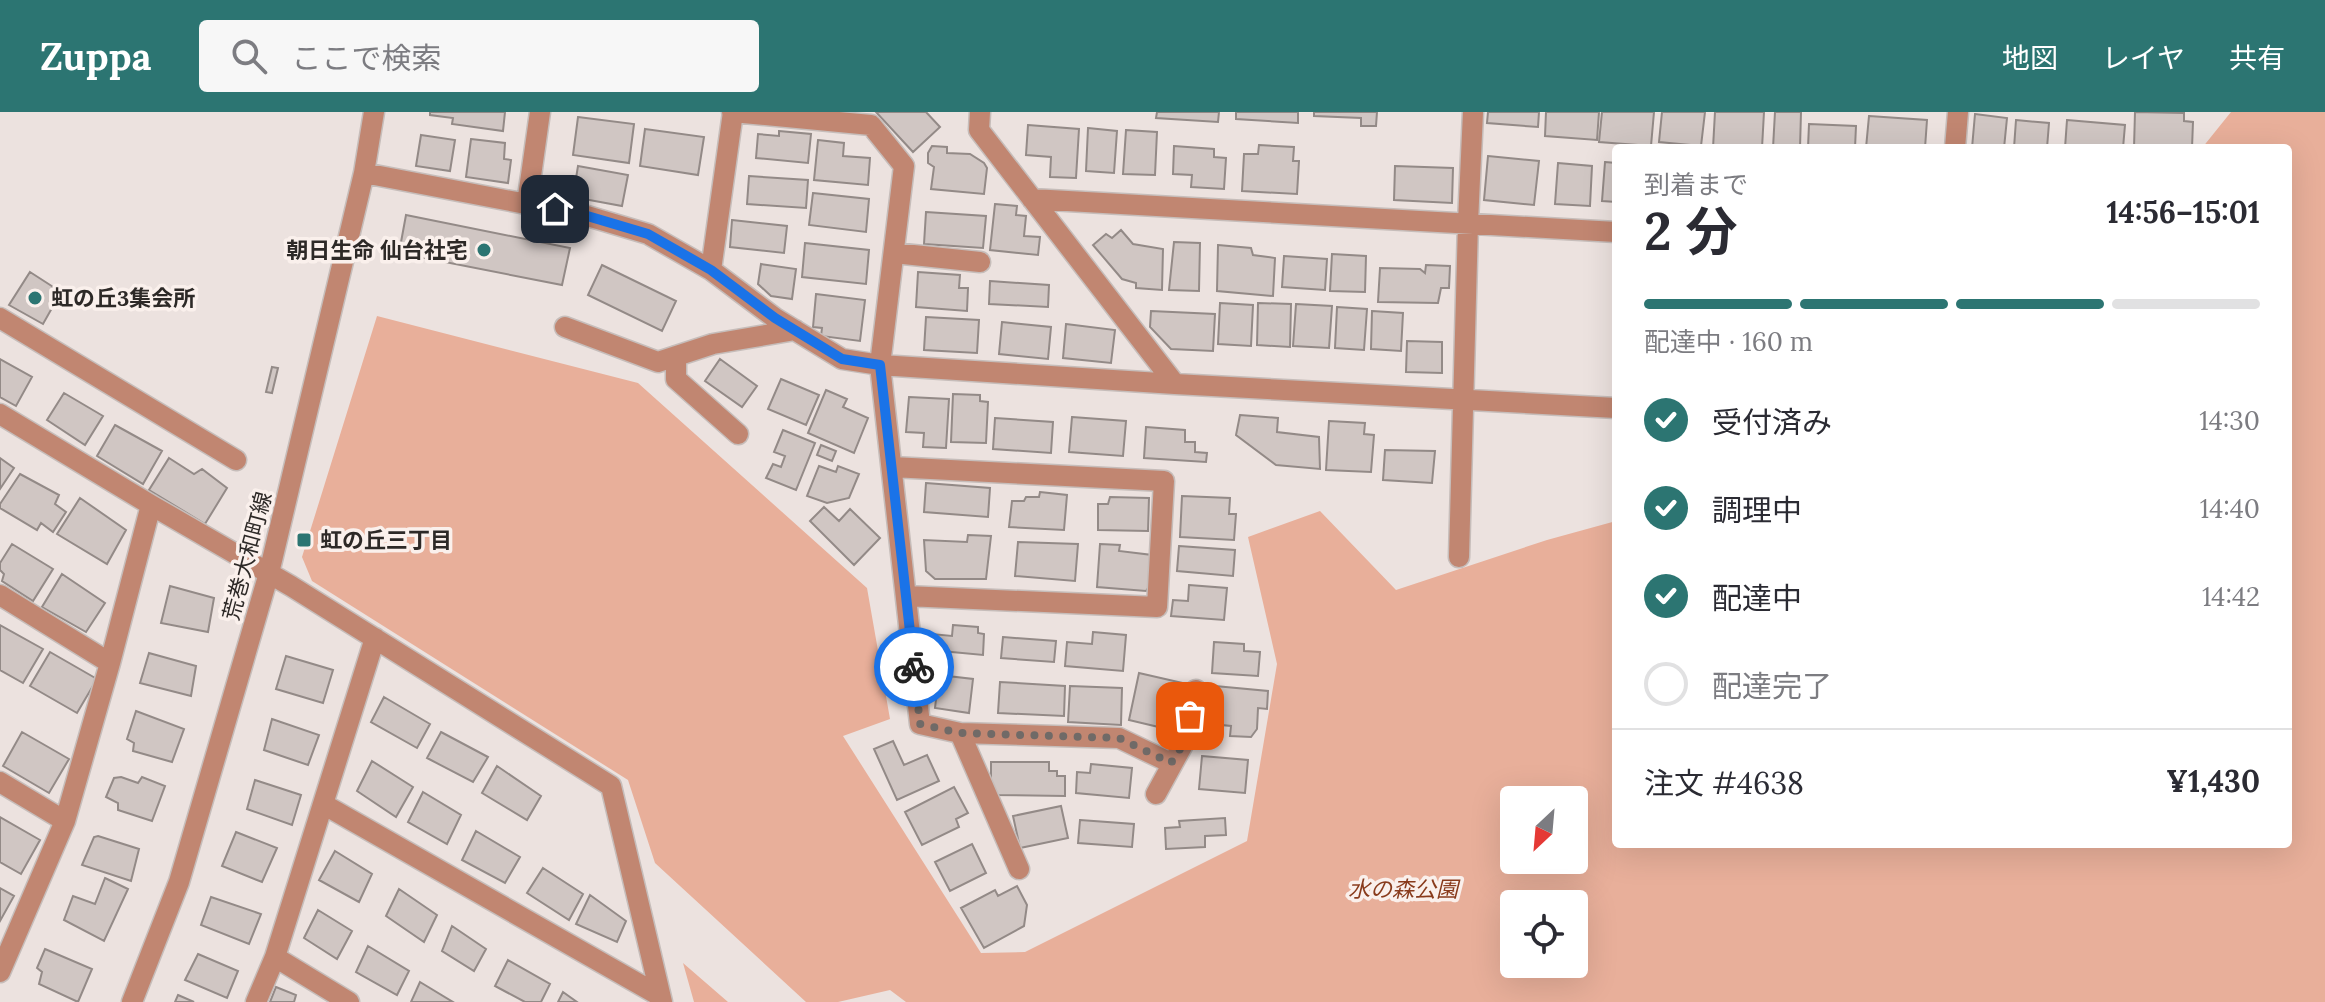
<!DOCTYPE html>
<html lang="ja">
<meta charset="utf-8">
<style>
body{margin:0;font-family:Lora,"Noto Sans JP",serif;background:#f7f7f7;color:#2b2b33;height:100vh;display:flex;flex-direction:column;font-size:30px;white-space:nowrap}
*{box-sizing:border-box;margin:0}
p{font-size:26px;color:#7c7c81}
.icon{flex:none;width:44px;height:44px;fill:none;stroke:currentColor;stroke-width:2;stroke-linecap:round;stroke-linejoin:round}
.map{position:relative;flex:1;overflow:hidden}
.panel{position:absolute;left:1612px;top:32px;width:680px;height:704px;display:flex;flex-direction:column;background:#fff;border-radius:8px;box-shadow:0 8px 32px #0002}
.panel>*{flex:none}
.needle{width:52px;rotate:206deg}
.controls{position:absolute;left:1500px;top:674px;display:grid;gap:16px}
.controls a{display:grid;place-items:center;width:88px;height:88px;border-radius:8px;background:#fff;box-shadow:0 8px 32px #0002;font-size:40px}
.pin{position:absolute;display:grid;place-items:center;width:68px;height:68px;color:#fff;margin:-34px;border-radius:16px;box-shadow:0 4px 12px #0006}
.courier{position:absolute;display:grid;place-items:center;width:80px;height:80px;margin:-40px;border:6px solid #1a73e8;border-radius:50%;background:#fff;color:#222;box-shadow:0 2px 10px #0007}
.overview em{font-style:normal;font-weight:700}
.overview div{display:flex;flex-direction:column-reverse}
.overview{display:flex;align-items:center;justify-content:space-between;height:136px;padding:0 32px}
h1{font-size:52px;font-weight:700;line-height:60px}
.bar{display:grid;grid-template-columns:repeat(4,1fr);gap:12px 8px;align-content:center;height:96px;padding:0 32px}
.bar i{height:10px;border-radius:6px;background:#e1e1e2}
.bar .selected{background:#2c7572}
.bar p{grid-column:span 4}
.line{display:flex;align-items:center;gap:20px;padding:0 32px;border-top:2px solid #e1e1e2}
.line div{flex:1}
ol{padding:0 32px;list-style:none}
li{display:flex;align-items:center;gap:24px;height:88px}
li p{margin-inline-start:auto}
li .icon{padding:8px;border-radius:50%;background:#2c7572;color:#fff;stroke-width:4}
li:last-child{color:#7c7c81}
li i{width:44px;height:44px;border:4px solid #e1e1e2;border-radius:50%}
header{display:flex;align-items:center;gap:48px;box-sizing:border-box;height:112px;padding:0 40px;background:#2c7572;color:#fff}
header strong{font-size:38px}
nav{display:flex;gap:44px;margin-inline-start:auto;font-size:28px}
.search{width:560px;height:72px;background:#f7f7f7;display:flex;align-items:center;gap:20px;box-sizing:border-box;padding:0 28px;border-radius:8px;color:#7c7c81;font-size:30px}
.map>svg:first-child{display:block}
.green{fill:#e8af9a;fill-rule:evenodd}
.building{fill:#d0c6c3;stroke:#938a87;stroke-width:2}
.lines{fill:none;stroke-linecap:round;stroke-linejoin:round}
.minor-casing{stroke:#c6bdba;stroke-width:23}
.minor{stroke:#c18671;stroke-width:20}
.done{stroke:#706a67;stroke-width:8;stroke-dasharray:0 14.4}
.route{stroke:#1a73e8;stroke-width:10}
.poi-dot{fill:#2c7572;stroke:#faf0ec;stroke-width:3}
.labels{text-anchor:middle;stroke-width:7;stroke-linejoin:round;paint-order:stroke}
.poi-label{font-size:22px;font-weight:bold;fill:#2d2927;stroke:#faf0ec;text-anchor:start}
.street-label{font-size:22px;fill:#2d2927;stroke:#faf0ec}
.park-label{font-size:22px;font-style:italic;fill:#893b1c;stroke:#faf0ec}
</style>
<header>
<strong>Zuppa</strong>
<div class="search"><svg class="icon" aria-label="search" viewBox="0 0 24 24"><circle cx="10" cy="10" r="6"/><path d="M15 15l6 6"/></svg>ここで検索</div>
<nav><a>地図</a><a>レイヤ</a><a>共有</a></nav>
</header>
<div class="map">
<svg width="2325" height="890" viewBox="0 0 2325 890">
<rect width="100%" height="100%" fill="#ece2df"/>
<path class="green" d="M2231 0H2325V890H906L890 878 838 890H806L655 751 628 668 312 469 302 445 377 204 638 271 867 476 890 607 843 624 981 841 1025 840 1247 729 1277 552 1248 425 1320 399 1396 478 1547 428 1616 409V732H2288V36H2202ZM1514 688H1574V748H1514ZM1514 792H1574V852H1514Z
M683 851 728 890H694Z"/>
<path class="building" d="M430 0H505L503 19 452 12 453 6 430 3Z
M876 0H926L940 15 913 40Z
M1157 0H1219L1218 10 1156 6Z
M1236 0H1298V11L1236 7Z
M1314 0H1377L1376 14H1361V6L1314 4Z
M1488 0H1539L1538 15 1487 11Z
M1546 0H1599L1597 28 1545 24Z
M1602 0H1654L1651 34 1599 30Z
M1662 0H1705L1701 34 1659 30Z
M1715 0H1764L1762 36H1713Z
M1775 0H1801L1800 36H1773Z
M2135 0 2184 1V9L2193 10 2192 36H2134Z
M1975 2 2007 6 2004 36H1972Z
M1869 4 1927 8 1925 36H1866Z
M578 5 634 12 629 51 573 43Z
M2016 8 2049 11 2047 36H2014Z
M2067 8 2125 13 2123 36H2065Z
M1809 12 1856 14 1855 36H1808Z
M1028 13 1079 17 1076 66 1050 65 1051 45 1026 43Z
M1088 16 1117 19 1114 61 1086 59Z
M645 17 704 25 698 63 640 54Z
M1126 18 1157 20 1155 63 1123 62Z
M779 19 811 22 808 51 756 46 758 22 779 24Z
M421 23 455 28 450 59 416 54Z
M471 27 505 31 504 47 511 48 508 71 466 65Z
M818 28 844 31 843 44 870 46 868 73 814 68Z
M1259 33 1294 35 1293 49H1299L1297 82 1242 79 1244 42H1258Z
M932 34 947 35V41L970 42 984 51 987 56 984 82 931 77 934 55 928 51V41Z
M1174 34 1214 37V45L1226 46 1224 77 1191 75 1192 63 1173 62Z
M1488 44 1539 49 1534 93 1484 88Z
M1605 50 1616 51V90L1602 89Z
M1558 51 1592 54 1590 94 1555 92Z
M578 54 628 63 622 94 573 85Z
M1395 54 1453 56 1452 91 1394 88Z
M749 64 808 68 806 96 747 92Z
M813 81 869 87 866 120 809 113Z
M995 92 1017 94 1016 103 1026 104 1024 124 1040 125 1038 143 990 138Z
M926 100 986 104 983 136 924 132Z
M406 103 570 136 562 173 399 141Z
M732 108 787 114 784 141 730 135Z
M1121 118 1133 132 1163 137 1162 178 1136 176V171L1122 167 1093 133 1106 122 1112 126Z
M1174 130 1200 131 1199 179 1169 178Z
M805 131 869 138 866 172 802 165Z
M1218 133 1251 136 1253 143 1275 146 1273 184 1217 179Z
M1332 142 1366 144 1365 180 1330 179Z
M1284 144 1327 147 1325 178 1282 175Z
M761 152 796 157 792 187 771 184 758 172Z
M602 153 676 189 662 219 588 183Z
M1426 153 1450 154 1449 176H1441L1438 191 1378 190 1380 156 1420 157 1425 161Z
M30 160 61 180 43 212 9 193Z
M918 160 960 163 959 176H968L967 199 916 195Z
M990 169 1049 173 1048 195 989 192Z
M816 182 865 188 860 229 821 224 822 216 813 215Z
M1220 191 1253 193 1251 234 1218 232Z
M1258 191 1291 192 1290 235 1257 233Z
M1296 192 1332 194 1329 236 1293 234Z
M1337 195 1367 197 1364 238 1335 236Z
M1151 199 1215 202 1213 239 1171 237 1150 215Z
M1372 199 1403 201 1401 239 1371 237Z
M926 205 979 208 977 241 924 238Z
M1002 210 1051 215 1048 247 999 242Z
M1066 212 1115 218 1111 251 1063 246Z
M1407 229 1442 230V261L1406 260Z
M0 247 32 265 16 294 0 285Z
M720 247 757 274 742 295 705 269Z
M272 255 278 256 272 281 266 280Z
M781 267 819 283 806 313 768 297Z
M826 278 847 287 843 295 868 306 854 341 808 321Z
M64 281 103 304 85 333 47 308Z
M953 282 980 283V289L988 290 986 331 951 330Z
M909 285 949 287 946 336 923 335 924 321 906 320Z
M1240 303 1278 306 1277 320 1319 325 1320 357 1276 353 1236 323Z
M1072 305 1126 309 1123 344 1069 340Z
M995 306 1053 310 1051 341 993 337Z
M1329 309 1365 311 1364 322 1374 323 1371 360 1326 358Z
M115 313 162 339 143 372 97 344Z
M1146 315 1185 318V330H1195V340L1207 341 1206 350 1144 346Z
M783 318 815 331 796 378 766 366 773 352 781 355 785 344 774 340Z
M821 333 836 339 832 349 817 343Z
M1385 338 1435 339 1432 371 1383 368Z
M0 346 14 356 0 377Z
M169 346 194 362 202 357 227 376 205 412 149 378Z
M819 354 836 360 838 354 859 362 849 386 827 391 807 384Z
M20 362 59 383 55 392 66 400 53 420 41 411 37 418 0 396V392Z
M926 371 990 376 988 405 924 400Z
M1040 380 1067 383 1064 418 1009 415 1012 389H1024L1026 385H1039Z
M1182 384 1230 386 1229 402H1236L1234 428 1180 425Z
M1110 385 1149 386 1148 419 1098 418V392H1108Z
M80 386 126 418 107 452 57 422Z
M824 395 839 409 850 397 880 426 854 453 810 409Z
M968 423 991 424 986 467H935L926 459 924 428 967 430Z
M1018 430 1078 432 1075 469 1015 464Z
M12 432 53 457 33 489 2 469 4 462 0 458V451Z
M1100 432 1120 433 1119 439 1152 443V470L1146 479 1097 475Z
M1179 434 1235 438 1233 464 1177 459Z
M62 462 105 491 86 520 42 495Z
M1189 473 1227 476 1224 508 1171 504 1173 488 1188 489Z
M170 474 214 486 208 520 161 511Z
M0 513 43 537 23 571 0 558Z
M953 513 978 515V521L984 522 983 543 931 538 932 522 952 524Z
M1093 520 1126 523 1123 559 1065 554 1067 530 1092 532Z
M1003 525 1056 529 1054 550 1001 546Z
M1214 530 1244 532V539L1260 540 1258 564 1212 561Z
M50 540 97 567 77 601 30 574Z
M149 541 196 554 191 584 140 571Z
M286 544 333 558 323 591 276 577Z
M1139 561 1187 572 1180 606 1171 604 1167 617 1129 608Z
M939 563 973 567 969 601 935 596Z
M1000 570 1065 574 1064 604 998 601Z
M1070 574 1122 576 1121 613 1068 610Z
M1215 574 1268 579 1267 597 1258 596 1257 617 1251 625 1230 624 1231 614 1212 612Z
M384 585 430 612 417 636 371 610Z
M136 599 184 617 172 650 133 639 134 631 127 627Z
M272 607 319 623 308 653 264 638Z
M22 620 69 647 49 681 3 654Z
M441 620 488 645 473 670 427 646Z
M893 629 904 653 927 643 939 669 897 688 874 637Z
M1202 644 1248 648 1245 681 1199 677Z
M372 649 413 675 396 705 357 679Z
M991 650H1049V659H1057V664H1065V684L991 683Z
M1091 652 1132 656 1129 686 1076 681 1077 660 1090 661Z
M497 654 541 684 527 708 482 681Z
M121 665 138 671 142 665 165 674 152 709 118 698V691L106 685 114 666Z
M255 668 301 683 292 713 247 697Z
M954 675 968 701 956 707 959 715 922 733 905 700Z
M423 680 461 703 447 732 408 710Z
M1061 694 1068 726 1020 736 1013 704Z
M0 705 40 728 21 762 0 750Z
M1225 706 1226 723 1205 724V735L1166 737 1165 716 1180 715 1179 709Z
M1080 708 1134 712 1132 735 1078 731Z
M476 719 520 745 505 771 462 748Z
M236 720 277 736 262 770 222 754Z
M98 724 139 737 131 769 82 753 94 725Z
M972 732 986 761 950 779 935 750Z
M335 739 372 762 359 790 319 768Z
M543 756 583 782 569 808 527 781Z
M105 766 128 777 104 829 64 808 73 784 95 792Z
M1017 774 1027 793 1024 814 984 836 961 796 995 778 998 784Z
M0 776 14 784 0 809Z
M399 777 437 803 424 830 386 804Z
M590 783 626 809 617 830 576 812Z
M211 785 261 802 249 832 201 813Z
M318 798 352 819 337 847 304 826Z
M452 814 486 837 474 859 442 839Z
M368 834 409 859 397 883 356 860Z
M45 837 92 857 78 890 39 872 42 860 37 856Z
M198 842 238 859 227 886 185 868Z
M508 848 550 872 541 890H525L495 874Z
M420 870 453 890H411Z
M276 875 296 883 294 890H270Z
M563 880 577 890H558Z
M178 883 194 890H175Z"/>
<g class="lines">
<defs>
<path id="minor" d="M732 0 871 13 904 54 880 253 920 612 960 621 1119 626 1171 651
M980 0 979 18 1175 272
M1955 36 1958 0
M364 61 584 103 648 122 711 158 775 206 842 247 880 253 1175 272 1616 296
M1032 87 1616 120
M527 92 540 0
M894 141 980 150
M711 158 733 0
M0 206 236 348
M565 215 658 250 713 232 795 218
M676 244V267L738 322
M0 302 151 393 291 474 611 674 662 890
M892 355 1164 369 1157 495 906 484
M1459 445 1468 111 1473 0
M0 483 110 551
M960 621 1019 757
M0 670 65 709
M1156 682 1185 629 1196 578
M323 692 660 884
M275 845 349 890
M0 860 65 709 110 551 151 393
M132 890 179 770 269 461 364 61 374 0
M256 890 275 845 375 526"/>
</defs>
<use href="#minor" class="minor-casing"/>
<use href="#minor" class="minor"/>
</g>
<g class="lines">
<path class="done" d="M914 555 920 612 960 621 1119 626 1171 651 1185 629 1190 604"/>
<path class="route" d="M555 97 584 103 648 122 711 158 775 206 842 247 880 253 914 555"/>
</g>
<g class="poi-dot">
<circle cx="484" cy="138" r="8"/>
<circle cx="35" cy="186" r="8"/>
<rect x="296" y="420" width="16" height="16" rx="4"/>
</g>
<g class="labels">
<g class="poi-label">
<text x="468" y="146" text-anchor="end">朝日生命 仙台社宅</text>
<text x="51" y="194">虹の丘3集会所</text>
<text x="320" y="436">虹の丘三丁目</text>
</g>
<g class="street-label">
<text transform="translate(247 444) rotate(-75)" y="8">荒巻大和町線</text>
</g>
<g class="park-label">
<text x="1403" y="785">水の森公園</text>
</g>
</g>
</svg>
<div class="controls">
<a><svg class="needle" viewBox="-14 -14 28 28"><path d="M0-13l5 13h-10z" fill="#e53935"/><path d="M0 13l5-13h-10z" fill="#7c7c81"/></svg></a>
<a><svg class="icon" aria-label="locate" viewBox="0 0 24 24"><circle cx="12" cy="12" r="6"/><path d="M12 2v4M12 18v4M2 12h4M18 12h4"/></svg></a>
</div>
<div class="pin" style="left:1190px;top:604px;background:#ea580c"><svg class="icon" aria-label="bag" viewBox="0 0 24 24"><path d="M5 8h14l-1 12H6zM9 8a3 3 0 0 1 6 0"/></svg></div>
<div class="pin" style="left:555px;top:97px;background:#1f2937"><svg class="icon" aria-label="home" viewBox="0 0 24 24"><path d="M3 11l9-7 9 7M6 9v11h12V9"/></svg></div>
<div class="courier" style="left:914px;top:555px"><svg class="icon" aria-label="bike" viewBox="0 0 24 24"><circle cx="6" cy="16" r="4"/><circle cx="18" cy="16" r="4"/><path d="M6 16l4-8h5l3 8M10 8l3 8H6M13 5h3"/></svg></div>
<section class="panel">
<div class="overview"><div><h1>2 分</h1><p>到着まで</p></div><em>14:56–15:01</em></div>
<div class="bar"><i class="selected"></i><i class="selected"></i><i class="selected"></i><i></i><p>配達中 · 160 m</p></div>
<ol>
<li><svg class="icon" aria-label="check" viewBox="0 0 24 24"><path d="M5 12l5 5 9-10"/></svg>受付済み<p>14:30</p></li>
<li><svg class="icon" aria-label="check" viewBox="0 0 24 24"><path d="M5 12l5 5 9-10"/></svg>調理中<p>14:40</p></li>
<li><svg class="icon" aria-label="check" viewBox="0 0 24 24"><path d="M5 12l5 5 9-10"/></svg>配達中<p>14:42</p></li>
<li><i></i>配達完了</li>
</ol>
<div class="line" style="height:104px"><div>注文 #4638</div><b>¥1,430</b></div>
</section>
</div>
